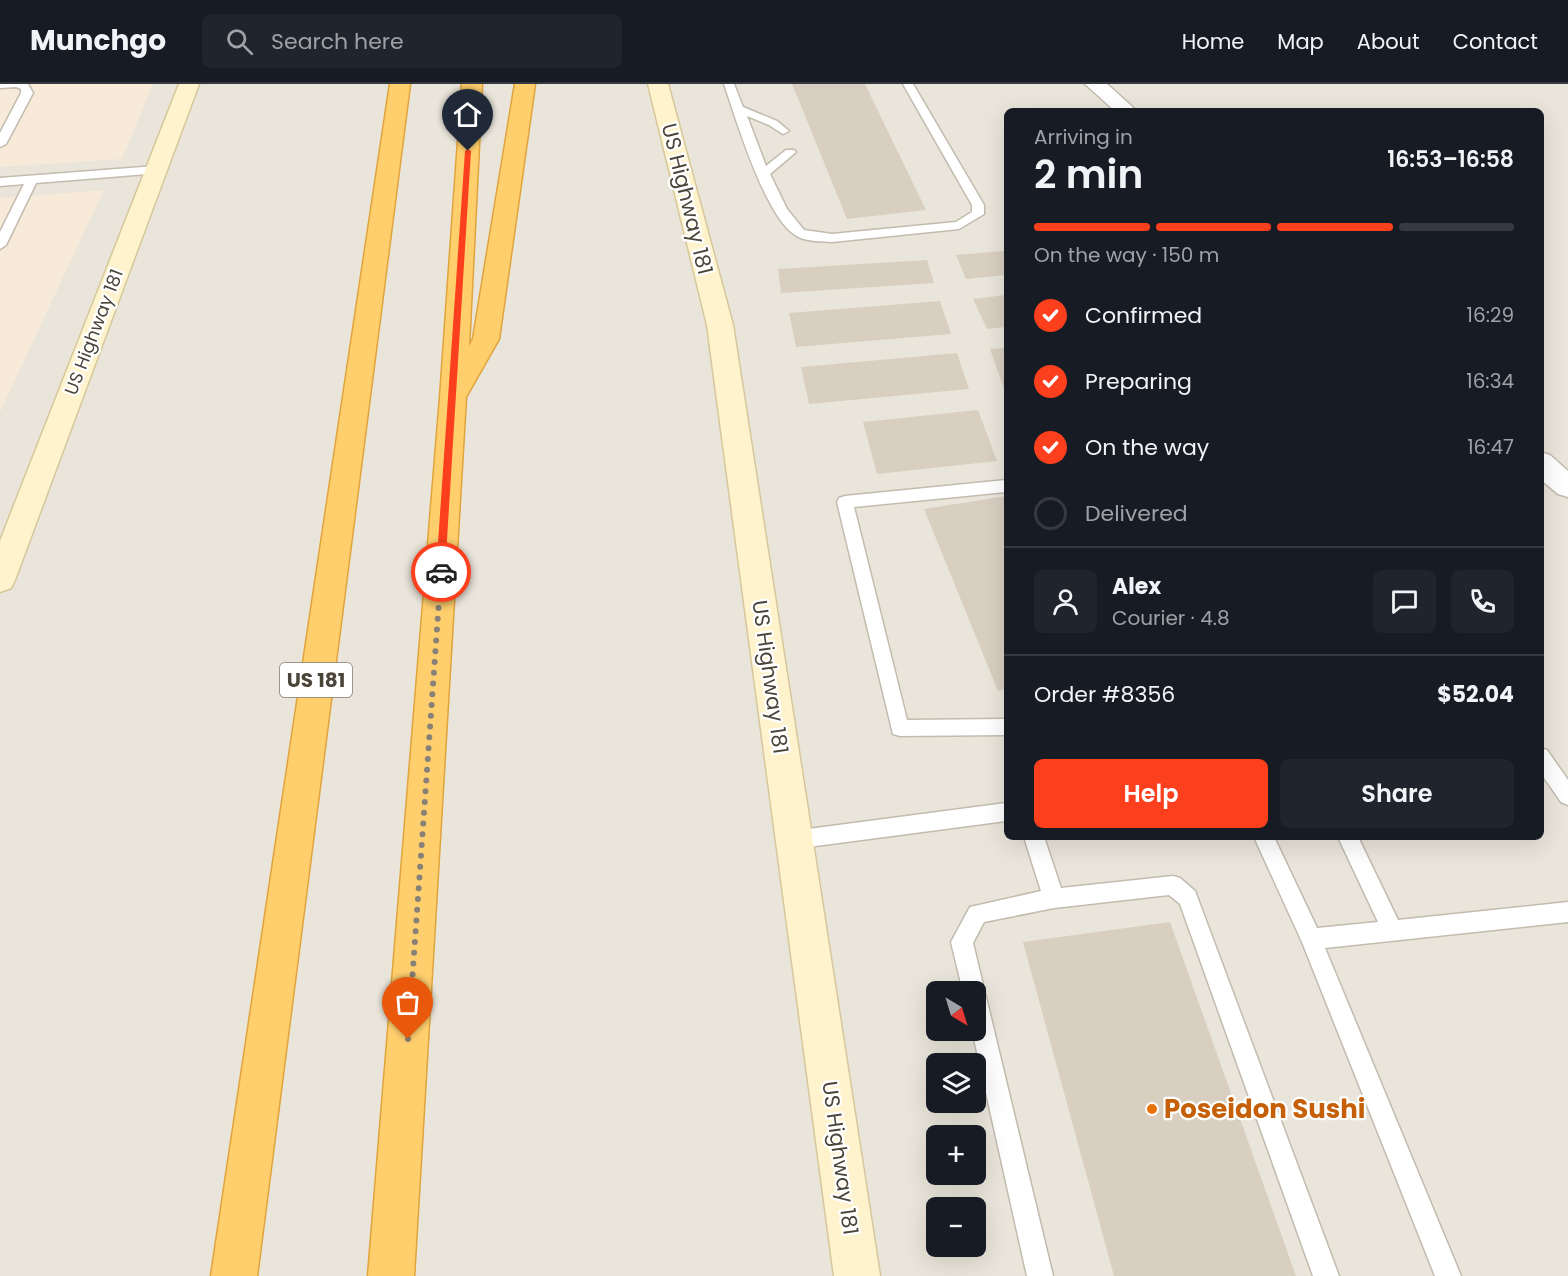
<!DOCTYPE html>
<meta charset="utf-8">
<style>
body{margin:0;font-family:Poppins,sans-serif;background:#20242c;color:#f1f3f6;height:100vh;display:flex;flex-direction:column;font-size:22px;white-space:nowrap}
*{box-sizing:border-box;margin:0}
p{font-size:20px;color:#9ea1a6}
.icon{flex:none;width:33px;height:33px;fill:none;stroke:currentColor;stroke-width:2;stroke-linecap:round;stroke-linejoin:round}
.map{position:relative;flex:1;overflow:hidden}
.panel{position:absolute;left:1004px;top:24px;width:540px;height:732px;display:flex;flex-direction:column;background:#171b24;border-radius:9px;box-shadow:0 6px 24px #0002}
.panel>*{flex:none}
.needle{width:39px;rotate:142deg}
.controls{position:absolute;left:926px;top:897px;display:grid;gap:12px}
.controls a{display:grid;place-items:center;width:60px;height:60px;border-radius:9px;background:#171b24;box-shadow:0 6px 24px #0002;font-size:30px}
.pin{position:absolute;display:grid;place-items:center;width:51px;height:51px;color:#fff;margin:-62px -26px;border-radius:50% 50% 50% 0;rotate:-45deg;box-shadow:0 0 6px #0007}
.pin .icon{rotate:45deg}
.courier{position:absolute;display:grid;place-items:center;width:60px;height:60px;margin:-30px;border:4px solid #fc3f1d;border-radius:50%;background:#fff;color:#222;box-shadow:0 2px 8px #0007}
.summary em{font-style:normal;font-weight:600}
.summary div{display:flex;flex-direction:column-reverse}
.summary{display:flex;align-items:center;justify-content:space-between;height:102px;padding:0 30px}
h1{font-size:39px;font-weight:600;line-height:45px}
.bar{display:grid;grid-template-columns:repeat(4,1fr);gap:9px 6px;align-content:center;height:72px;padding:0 30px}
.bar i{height:8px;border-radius:4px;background:#363941}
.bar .current{background:#fc3f1d}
.bar p{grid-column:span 4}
.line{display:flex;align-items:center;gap:15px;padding:0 30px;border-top:2px solid #363941}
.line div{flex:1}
.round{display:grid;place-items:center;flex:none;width:63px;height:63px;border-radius:9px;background:#20242c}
ol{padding:0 30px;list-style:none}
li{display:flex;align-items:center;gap:18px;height:66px}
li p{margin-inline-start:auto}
li .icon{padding:6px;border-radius:50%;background:#fc3f1d;color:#fff;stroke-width:4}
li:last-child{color:#9ea1a6}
li i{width:33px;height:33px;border:3px solid #363941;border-radius:50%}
.button{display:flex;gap:12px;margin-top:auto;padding:12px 30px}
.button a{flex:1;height:69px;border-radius:9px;background:#fc3f1d;color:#fff;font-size:24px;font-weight:600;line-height:69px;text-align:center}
.button a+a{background:#20242c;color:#f1f3f6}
header{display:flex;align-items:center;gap:36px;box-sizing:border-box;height:84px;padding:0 30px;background:#171b24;border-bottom:2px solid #363941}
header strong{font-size:28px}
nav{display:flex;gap:33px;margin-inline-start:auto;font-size:21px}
.search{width:420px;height:54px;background:#20242c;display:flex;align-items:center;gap:15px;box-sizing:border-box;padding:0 21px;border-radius:9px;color:#9ea1a6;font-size:22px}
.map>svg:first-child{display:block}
.residential{fill:#eae5da;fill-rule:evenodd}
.commercial{fill:#f7ead8}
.building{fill:#d8cfc1}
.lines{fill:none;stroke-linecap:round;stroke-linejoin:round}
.service-casing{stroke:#c2bbae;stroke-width:3}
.minor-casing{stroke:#c2bbae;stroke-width:3}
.secondary-casing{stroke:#d6c79b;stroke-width:3}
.motorway-casing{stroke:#e0a43c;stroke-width:3}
.service{fill:#fff;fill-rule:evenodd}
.minor{fill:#fff;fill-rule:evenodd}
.secondary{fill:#fff3cd;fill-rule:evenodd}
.motorway{fill:#ffcf6e;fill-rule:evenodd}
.route{fill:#fc3f1d}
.done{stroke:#878178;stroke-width:6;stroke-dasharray:0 10.8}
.food-dot{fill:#e8710a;stroke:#fff;stroke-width:2}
.labels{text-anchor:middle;stroke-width:4.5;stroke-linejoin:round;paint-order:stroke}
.far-street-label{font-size:18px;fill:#4b4439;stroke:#fff}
.shield{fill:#fff;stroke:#817c74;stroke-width:1.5}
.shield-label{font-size:20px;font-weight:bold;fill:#4b4439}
.street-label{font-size:21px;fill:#4b4439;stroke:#fff}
.near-food-label{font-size:26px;font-weight:bold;fill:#c56008;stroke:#fff;text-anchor:start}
</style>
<header>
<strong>Munchgo</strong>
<div class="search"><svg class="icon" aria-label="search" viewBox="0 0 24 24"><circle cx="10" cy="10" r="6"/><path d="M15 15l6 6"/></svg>Search here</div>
<nav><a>Home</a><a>Map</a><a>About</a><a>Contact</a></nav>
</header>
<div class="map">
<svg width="1568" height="1192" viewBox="0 0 1568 1192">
<rect width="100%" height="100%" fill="#f6f3ec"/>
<path class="residential" d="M0 0H1568V1192H0ZM1006 27H1540V753H1006ZM936 908H975V946H936ZM936 980H975V1018H936ZM936 1052H975V1090H936ZM936 1124H975V1162H936Z"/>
<path class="commercial" d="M0 0H153L122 75 0 83Z
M104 106 0 328V114Z"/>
<path class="building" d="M792 0H865L926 126 847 135Z
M1004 167 1006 172V191L966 195 956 171Z
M927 176 934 199 781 209 778 185Z
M1006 211V243L987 245 973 215Z
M940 217 951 250 796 263 789 229Z
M1006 264V305H1004L990 265Z
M957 269 969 305 809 320 801 283Z
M978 326 997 377 877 390 863 338Z
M1006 412V605L998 607 924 425Z
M1170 838 1296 1192H1114L1023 858Z"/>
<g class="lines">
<defs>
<path id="service" d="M0 0H28L33 9 6 60 0 63V49L21 9V5L16 3 0 4Z
M724 0H734L743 23 777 37 789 47 783 50 769 41 747 32 766 82 786 66H794L796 68 770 90 787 125 804 146 832 150 956 138 972 128V121L903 0H913L984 121V130L959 145 832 158C821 157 805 158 795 151 765 132 736 35 724 0Z
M156 82 162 86 160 89 36 99 6 161 0 165V148L24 100 0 102V94Z
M1006 396V408L854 423 907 636 1006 635V651L900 652 893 650 837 418 839 414 845 412Z
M1540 664 1547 666 1568 696V721L1561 718 1540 688Z
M1006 719V737L793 765 786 762 783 756 786 750 793 747Z
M1024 753H1044L1061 804 1173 792 1180 794 1195 807 1339 1192H1313L1180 820 1169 811 1054 824 984 838 973 859 1053 1192H1027L972 946H975V908H963L951 858 970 823 1041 807Z
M1254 753H1274L1317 844 1378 838 1338 753H1358L1398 836 1568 818V838L1325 864 1461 1192H1435L1302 858Z"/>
<path id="minor" d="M1085 0H1107L1137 27H1115Z
M1540 368 1550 371 1568 387V413L1558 410 1540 395Z"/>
<path id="secondary" d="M179 0H199L15 496 11 504 0 508V457Z
M648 0H668L733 241 880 1192H834L707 241Z"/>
<path id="motorway" d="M390 0H410L257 1192H211Z
M462 0H482L469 262 473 255 515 0H535L499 255 466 313 414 1192H368L440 314Z"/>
</defs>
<use href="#service" class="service-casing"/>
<use href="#minor" class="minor-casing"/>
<use href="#secondary" class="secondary-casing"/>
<use href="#motorway" class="motorway-casing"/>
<use href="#service" class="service"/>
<use href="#minor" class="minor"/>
<use href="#secondary" class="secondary"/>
<use href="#motorway" class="motorway"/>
</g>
<path class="route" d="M468 65 471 67 445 488 441 492 436 488 465 67Z"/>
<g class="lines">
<path class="done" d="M408 955 441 488"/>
</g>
<circle class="food-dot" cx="1152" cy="1025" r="6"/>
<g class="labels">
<g class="far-street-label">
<text transform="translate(94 248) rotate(-69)" y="6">US Highway 181</text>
</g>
<rect class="shield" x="280" y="579" width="72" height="34" rx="4.5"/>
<g class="shield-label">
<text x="316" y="603">US 181</text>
</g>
<g class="street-label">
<text transform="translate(687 115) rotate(76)" y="7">US Highway 181</text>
<text transform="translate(770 593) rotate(82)" y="7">US Highway 181</text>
<text transform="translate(840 1074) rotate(82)" y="7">US Highway 181</text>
</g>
<g class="near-food-label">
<text x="1164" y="1034">Poseidon Sushi</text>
</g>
</g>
</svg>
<div class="controls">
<a><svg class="needle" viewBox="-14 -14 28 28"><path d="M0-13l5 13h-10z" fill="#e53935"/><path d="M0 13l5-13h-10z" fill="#9ea1a6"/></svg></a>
<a><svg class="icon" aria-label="layers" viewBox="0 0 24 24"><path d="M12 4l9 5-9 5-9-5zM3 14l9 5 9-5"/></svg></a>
<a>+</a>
<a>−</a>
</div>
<div class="pin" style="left:408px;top:955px;background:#ea580c"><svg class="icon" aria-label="bag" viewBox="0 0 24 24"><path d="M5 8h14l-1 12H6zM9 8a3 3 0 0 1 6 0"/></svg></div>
<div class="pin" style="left:468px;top:67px;background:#1f2937"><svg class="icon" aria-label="home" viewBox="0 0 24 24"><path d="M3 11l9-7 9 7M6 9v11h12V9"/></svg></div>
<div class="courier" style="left:441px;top:488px"><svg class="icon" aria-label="car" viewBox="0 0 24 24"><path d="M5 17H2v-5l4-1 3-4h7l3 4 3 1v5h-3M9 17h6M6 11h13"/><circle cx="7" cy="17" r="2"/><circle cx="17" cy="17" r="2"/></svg></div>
<section class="panel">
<div class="summary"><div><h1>2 min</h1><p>Arriving in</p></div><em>16:53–16:58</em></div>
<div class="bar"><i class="current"></i><i class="current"></i><i class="current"></i><i></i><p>On the way · 150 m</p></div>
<ol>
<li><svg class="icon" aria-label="check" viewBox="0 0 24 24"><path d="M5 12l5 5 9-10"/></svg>Confirmed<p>16:29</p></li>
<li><svg class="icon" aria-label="check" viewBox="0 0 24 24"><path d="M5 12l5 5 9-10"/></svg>Preparing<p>16:34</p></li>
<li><svg class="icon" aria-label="check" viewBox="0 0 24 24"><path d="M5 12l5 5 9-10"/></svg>On the way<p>16:47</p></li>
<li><i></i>Delivered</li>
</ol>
<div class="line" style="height:108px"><a class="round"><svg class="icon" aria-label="person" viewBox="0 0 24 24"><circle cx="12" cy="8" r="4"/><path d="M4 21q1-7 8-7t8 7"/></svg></a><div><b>Alex</b><p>Courier · 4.8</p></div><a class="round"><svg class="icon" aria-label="chat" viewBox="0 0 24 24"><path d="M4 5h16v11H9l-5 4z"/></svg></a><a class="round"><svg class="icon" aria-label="phone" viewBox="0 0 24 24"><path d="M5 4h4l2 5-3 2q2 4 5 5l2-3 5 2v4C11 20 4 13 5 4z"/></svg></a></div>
<div class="line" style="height:78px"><div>Order #8356</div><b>$52.04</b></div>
<div class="button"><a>Help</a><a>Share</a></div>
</section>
</div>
